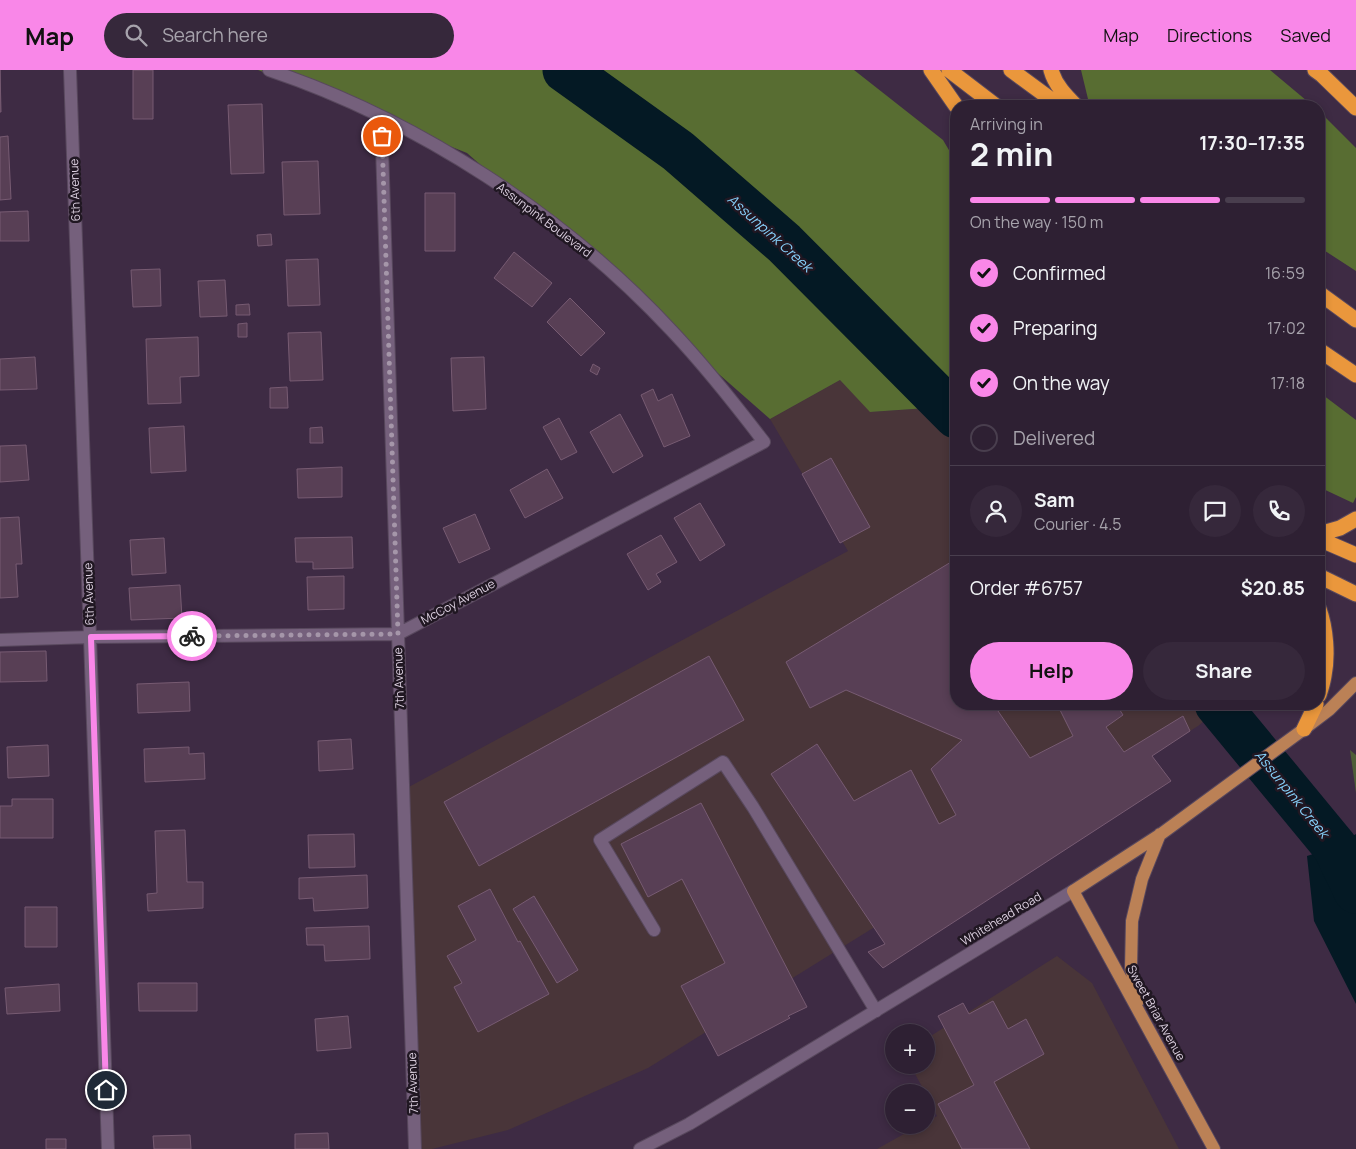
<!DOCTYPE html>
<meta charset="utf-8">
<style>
body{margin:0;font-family:Manrope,sans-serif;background:#36283b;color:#f1f3f6;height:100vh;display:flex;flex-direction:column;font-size:19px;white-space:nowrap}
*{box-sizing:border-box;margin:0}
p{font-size:16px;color:#a7a3ac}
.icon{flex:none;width:28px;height:28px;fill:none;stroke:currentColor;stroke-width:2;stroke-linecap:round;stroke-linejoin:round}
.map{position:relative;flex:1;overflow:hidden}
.drawer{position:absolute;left:950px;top:30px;width:375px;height:610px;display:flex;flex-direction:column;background:#2e2033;border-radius:20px;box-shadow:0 2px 8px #0003,0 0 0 1px #493e4e}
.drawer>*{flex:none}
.buttons{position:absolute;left:885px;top:954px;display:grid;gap:10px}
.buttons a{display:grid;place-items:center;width:50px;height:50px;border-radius:50%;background:#2e2033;box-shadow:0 2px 8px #0003,0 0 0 1px #493e4e;font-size:25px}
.pin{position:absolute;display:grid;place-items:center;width:42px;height:42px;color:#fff;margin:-21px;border:2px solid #fff;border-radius:50%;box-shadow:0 1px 5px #0007}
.courier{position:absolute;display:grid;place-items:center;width:50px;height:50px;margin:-25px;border:4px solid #f987e8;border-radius:50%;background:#fff;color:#222;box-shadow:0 1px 6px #0007}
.overview em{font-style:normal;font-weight:700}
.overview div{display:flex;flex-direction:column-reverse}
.overview{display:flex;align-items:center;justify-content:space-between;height:85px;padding:0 20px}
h1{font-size:32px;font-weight:700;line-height:38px}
.bar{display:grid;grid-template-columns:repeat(4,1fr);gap:8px 5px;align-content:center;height:60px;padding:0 20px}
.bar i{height:6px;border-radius:4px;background:#493e4e}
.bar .current{background:#f987e8}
.bar p{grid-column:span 4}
.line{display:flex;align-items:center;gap:12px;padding:0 20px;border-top:1px solid #493e4e}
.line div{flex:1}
.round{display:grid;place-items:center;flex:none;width:52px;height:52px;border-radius:26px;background:#36283b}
ol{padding:0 20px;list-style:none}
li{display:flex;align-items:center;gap:15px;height:55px}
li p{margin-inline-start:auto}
li .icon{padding:5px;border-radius:50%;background:#f987e8;color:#111;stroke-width:4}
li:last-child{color:#a7a3ac}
li i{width:28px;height:28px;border:2px solid #493e4e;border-radius:50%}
.cta{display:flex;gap:10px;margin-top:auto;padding:10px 20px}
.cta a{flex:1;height:58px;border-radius:30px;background:#f987e8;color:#111;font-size:20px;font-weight:700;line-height:58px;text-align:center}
.cta a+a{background:#36283b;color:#f1f3f6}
header{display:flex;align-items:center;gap:30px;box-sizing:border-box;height:70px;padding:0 25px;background:#f987e8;color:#111}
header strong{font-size:24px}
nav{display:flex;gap:28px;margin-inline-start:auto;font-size:18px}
.search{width:350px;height:45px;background:#36283b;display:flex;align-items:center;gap:12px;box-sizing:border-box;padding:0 18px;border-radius:28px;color:#a7a3ac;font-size:19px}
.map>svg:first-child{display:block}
.industrial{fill:#493539}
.green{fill:#4e5d37}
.forest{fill:#586d32}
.water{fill:#041924}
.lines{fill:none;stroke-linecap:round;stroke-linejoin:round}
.river{stroke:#041924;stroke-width:45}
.building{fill:#583f55;stroke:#775b72}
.minor-casing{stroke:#58485d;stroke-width:14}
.major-casing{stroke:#58485d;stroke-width:14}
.highway-casing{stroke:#58485d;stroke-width:17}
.minor{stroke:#75607c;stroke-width:12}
.major{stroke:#bb8156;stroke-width:12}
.highway{stroke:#ea973c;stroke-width:15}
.done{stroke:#a596a9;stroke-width:5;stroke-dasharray:0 9}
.route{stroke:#f987e8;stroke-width:6}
.labels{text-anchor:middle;stroke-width:5;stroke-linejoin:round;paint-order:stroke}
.street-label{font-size:12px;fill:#dcd0e0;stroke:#201722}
.water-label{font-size:14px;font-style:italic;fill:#87d1fb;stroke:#201722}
</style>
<header>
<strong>Map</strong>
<div class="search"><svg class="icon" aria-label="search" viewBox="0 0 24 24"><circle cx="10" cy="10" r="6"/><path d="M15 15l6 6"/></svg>Search here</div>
<nav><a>Map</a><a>Directions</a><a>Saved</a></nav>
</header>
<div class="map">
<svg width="1356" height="1079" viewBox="0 0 1356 1079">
<rect width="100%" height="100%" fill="#3e2b44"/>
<path class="industrial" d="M840 310 871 342 956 336V634H1224L1198 656 648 998 508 1060 432 1079H419L405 719 848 481 770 349Z
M1057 886 1092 913 1179 1079H877L920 1055H926V1052L937 1046 926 1025V1022H925L910 995H926V969Z"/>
<path class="green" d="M1350 680 1356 685V723Z"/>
<path class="forest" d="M258 0H854L943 70 956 92V336L870 342 840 310 770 349 467 83Z
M1081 0H1270L1313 36H1099L1088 29Z
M1319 41 1356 78V201L1319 177Z
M1319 322 1356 350V427L1353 433 1319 417Z"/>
<path class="water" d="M1356 764V934L1314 851 1307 786 1335 777Z"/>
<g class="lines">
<path class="river" d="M565 0 678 81 784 173 956 346
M1217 634 1335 777 1356 821"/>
</g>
<path class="building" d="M0 0 1 42H0Z
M133 0H153V49H133Z
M262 34 264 103 231 104 228 35Z
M8 66 11 129 0 130V67Z
M318 91 320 144 284 145 282 92Z
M425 123H455V181H425Z
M28 141 29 171H0V142Z
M271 164 272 175 258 176 257 165Z
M514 182 552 213 532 237 494 208Z
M318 189 320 235 288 236 286 190Z
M160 199 161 236 133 237 131 200Z
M225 210 227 246 200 247 198 211Z
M570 228 605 263 581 286 547 252Z
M249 234 250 245H236V235Z
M247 253V267H238V254Z
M321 262 323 310 290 311 288 263Z
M198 267 199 306 180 307 181 333 148 334 146 269Z
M35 287 37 319 0 320V289Z
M484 287 486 339 453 341 451 288Z
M593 294 600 298 597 305 590 301Z
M287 317 288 338H270V318Z
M653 319 658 331 672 324 690 366 664 377 641 325Z
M620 344 643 386 613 403 590 362Z
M559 348 577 382 561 390 543 357Z
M184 356 186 401 151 403 149 358Z
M322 357 323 373H310V358Z
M26 375 29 410 0 412V376Z
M831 388 870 457 840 473 802 404Z
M342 397V427L298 428 297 399Z
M547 399 563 428 525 448 510 420Z
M700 433 725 475 700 491 674 448Z
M475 444 490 479 459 493 443 458Z
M19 447 22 494H16L18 527 0 528V448Z
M661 465 677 492 656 504 661 512 648 520 627 484Z
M352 467 353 498 313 499V492H296L295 468Z
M164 468 166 503 132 505 130 470Z
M956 489V634H1012L998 641 1030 688 1073 666 1057 634H1116L1123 645 1106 657 1124 682 1183 646 1190 661 1152 686 1171 711 883 898 868 882 885 874 771 704 817 674 854 731 911 700 939 754 956 745 931 699 962 670 846 620 810 638 786 592Z
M344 506V539L308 540 307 507Z
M180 515 182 548 131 550 129 518Z
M46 581 47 611 0 612V582Z
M709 586 744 650 479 796 444 732Z
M189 612 190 641 138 643 137 614Z
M351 669 353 699 319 701 318 671Z
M48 675 49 706 8 708 7 677Z
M189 677V684L204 683 205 709 145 712 144 679Z
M12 729H53V768H0V736H12Z
M701 733 807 937 788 946 790 948 718 986 681 916 725 893 682 809 648 827 621 774Z
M185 760 187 812H203V838L148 841 147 824 157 823 155 761Z
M354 764 355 797 309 798 308 765Z
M367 805 368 838 314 841 313 828 299 829V808Z
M490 819 518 872 520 871 549 924 478 962 454 917 462 913 447 886 476 870 458 836Z
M534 826 578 900 557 913 513 839Z
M25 837H57V877H25Z
M369 856 370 889 325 891 324 875H307L306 858Z
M138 913H197V941H139Z
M59 914 60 941 7 944 5 918Z
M993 931 1008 959 1026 949 1044 984 994 1012 1030 1079H962L938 1034 974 1015 938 946 963 933 969 944Z
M348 946 351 978 317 981 315 949Z
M328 1063 329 1079H295V1064Z
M190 1065 191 1079H154L153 1066Z
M46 1069H66V1079H46Z"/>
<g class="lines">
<defs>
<path id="minor" d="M70 0 108 1079
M381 47 415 1079
M0 570 91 567 398 564 764 372C735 334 705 296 672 261 565 146 418 50 269 0
M654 860 600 770 723 692 753 737 876 941
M640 1079 689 1054 1073 821"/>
<path id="major" d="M1138 931 1131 898 1132 851 1142 809 1160 764
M1214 1079 1073 821 1161 764 1304 659 1329 640 1356 613"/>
<path id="highway" d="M931 0 956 36
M949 0 996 36
M1011 0 1060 36
M1051 0C1055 15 1066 26 1076 36
M1315 0 1322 5 1356 38
M1319 223 1356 250
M1319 280 1356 305
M1319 464 1340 458 1356 449
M1319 469 1356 485
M1319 506 1356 524
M1319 539C1326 558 1328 586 1324 606 1323 612 1321 619 1319 625
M1304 659 1316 634"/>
</defs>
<use href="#minor" class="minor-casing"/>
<use href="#major" class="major-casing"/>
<use href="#highway" class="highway-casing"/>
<use href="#minor" class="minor"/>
<use href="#major" class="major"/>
<use href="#highway" class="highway"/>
</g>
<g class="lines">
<path class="done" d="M192 566 398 564 382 66"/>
<path class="route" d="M106 1020 91 567 192 566"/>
</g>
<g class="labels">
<g class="street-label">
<text transform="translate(75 120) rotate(-92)" y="4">6th Avenue</text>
<text transform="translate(544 150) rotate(37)" y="4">Assunpink Boulevard</text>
<text transform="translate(89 524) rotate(-92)" y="4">6th Avenue</text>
<text transform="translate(458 532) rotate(-28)" y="4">McCoy Avenue</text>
<text transform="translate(399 608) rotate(-92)" y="4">7th Avenue</text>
<text transform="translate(1001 849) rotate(-31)" y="4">Whitehead Road</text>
<text transform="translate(1156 943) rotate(61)" y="4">Sweet Briar Avenue</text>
<text transform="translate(413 1013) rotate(-92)" y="4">7th Avenue</text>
</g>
<g class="water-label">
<text transform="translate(770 163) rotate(42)" y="5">Assunpink Creek</text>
<text transform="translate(1292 724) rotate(51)" y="5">Assunpink Creek</text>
</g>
</g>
</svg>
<div class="buttons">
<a>+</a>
<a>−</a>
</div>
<div class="pin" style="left:382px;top:66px;background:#ea580c"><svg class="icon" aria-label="bag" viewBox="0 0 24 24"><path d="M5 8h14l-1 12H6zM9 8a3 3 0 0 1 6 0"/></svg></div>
<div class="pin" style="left:106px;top:1020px;background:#1f2937"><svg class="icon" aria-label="home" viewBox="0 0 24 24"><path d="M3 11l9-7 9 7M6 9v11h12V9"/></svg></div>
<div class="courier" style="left:192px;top:566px"><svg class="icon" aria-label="bike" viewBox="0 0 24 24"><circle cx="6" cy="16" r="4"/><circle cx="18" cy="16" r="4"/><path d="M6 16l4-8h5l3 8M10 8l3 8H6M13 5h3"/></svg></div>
<section class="drawer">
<div class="overview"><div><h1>2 min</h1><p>Arriving in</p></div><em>17:30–17:35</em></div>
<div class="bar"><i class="current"></i><i class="current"></i><i class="current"></i><i></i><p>On the way · 150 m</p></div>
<ol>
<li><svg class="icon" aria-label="check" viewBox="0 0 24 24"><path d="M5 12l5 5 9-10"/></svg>Confirmed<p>16:59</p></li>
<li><svg class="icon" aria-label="check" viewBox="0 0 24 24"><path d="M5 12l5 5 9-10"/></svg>Preparing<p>17:02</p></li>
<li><svg class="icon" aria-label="check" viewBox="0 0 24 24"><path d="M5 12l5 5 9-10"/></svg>On the way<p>17:18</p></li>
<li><i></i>Delivered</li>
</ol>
<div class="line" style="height:90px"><a class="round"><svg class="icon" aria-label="person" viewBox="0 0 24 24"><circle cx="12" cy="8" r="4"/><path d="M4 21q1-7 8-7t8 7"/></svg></a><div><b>Sam</b><p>Courier · 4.5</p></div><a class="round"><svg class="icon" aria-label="chat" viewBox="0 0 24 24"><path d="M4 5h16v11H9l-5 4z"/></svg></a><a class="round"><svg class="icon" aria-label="phone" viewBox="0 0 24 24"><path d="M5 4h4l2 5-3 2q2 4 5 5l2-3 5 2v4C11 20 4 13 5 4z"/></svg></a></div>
<div class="line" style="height:65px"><div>Order #6757</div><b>$20.85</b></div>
<div class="cta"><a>Help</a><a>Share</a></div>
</section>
</div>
